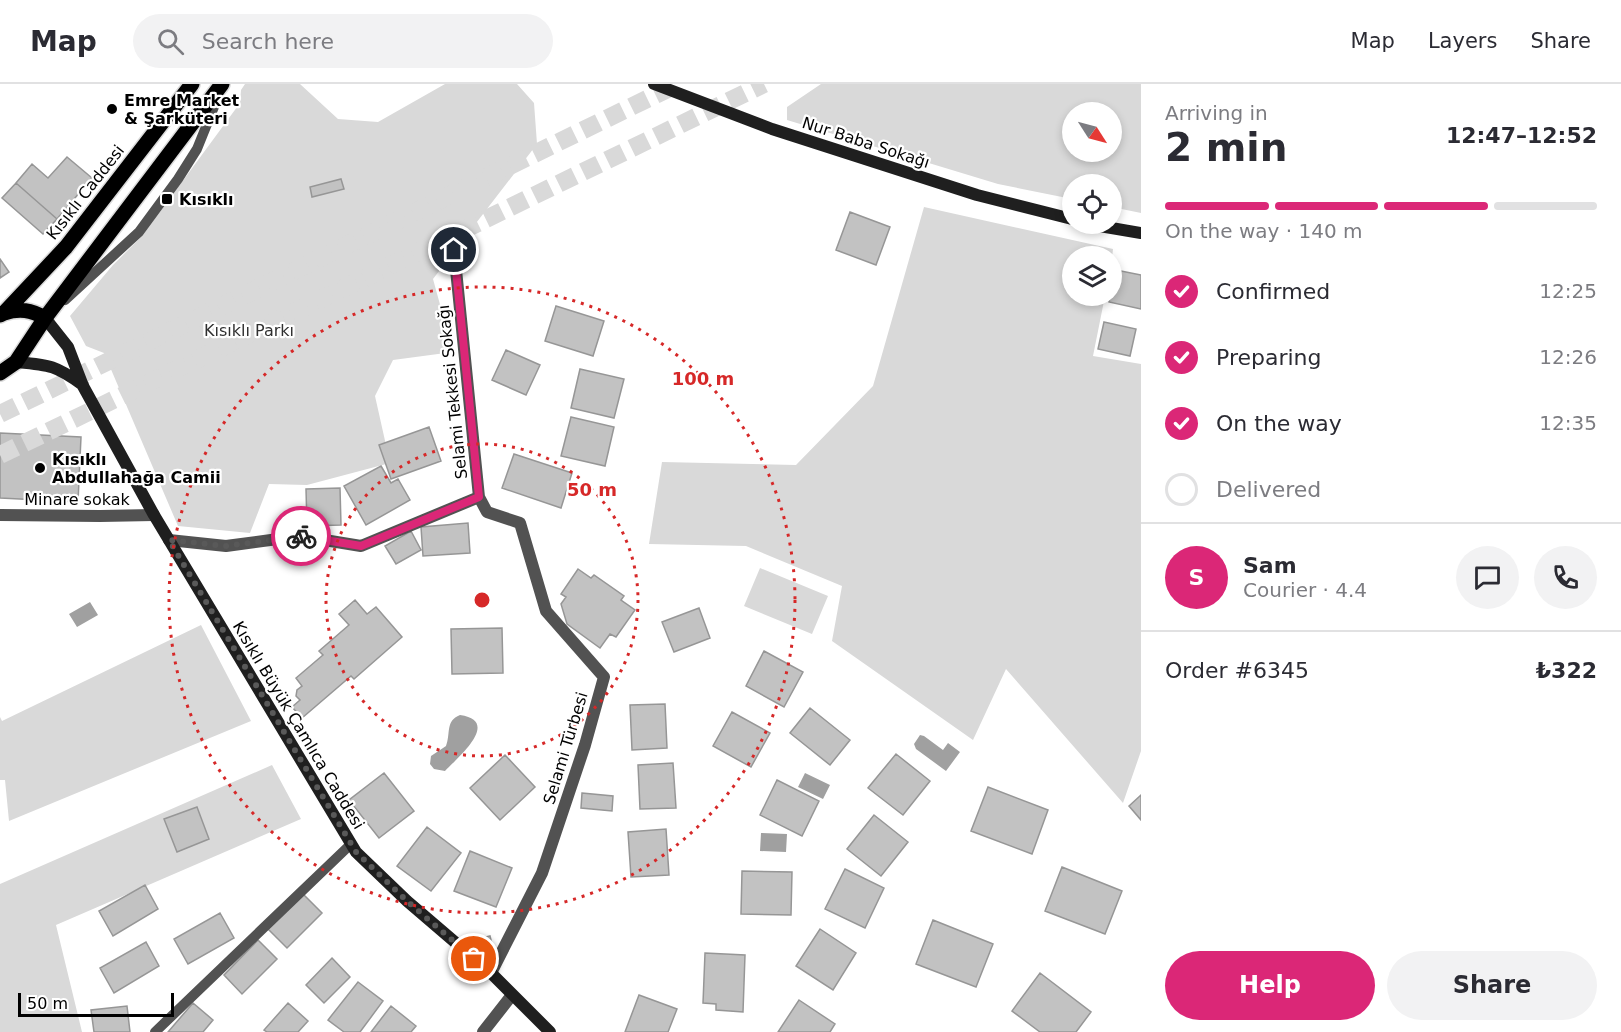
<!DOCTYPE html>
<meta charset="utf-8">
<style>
body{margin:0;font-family:"DejaVu Sans",sans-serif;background:#f2f2f3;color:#2b2b33;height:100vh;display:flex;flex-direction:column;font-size:22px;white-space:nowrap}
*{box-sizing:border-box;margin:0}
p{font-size:20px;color:#7c7c81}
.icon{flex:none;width:33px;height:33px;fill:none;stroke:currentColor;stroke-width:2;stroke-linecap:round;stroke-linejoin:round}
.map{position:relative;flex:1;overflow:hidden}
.details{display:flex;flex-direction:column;background:#fff;width:480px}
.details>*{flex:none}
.needle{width:39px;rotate:126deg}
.tools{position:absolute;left:1062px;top:18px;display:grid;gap:12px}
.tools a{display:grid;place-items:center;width:60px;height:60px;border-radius:50%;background:#fff;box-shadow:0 3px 9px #0003;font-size:30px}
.scale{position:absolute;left:18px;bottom:15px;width:156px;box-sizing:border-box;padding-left:6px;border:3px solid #000;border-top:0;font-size:16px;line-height:21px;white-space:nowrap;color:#000;-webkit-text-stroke:4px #fff;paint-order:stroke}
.pin{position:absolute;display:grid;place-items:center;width:51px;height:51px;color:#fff;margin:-26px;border:3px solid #fff;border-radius:50%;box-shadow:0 2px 6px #0007}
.courier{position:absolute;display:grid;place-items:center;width:60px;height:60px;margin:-30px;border:4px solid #db2777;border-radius:50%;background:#fff;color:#222;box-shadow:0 2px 8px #0007}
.summary em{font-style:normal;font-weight:700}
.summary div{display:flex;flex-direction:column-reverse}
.summary{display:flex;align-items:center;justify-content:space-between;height:102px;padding:0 24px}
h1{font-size:39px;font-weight:700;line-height:45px}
.bar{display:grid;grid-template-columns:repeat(4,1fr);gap:9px 6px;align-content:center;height:72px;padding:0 24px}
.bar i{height:8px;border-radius:4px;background:#e1e1e2}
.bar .current{background:#db2777}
.bar p{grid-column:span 4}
.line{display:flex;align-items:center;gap:15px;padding:0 24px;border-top:2px solid #e1e1e2}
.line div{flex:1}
.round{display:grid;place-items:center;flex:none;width:63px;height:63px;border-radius:32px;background:#f2f2f3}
ol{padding:0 24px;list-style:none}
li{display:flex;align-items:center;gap:18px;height:66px}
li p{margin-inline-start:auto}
li .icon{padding:6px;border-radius:50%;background:#db2777;color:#fff;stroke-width:4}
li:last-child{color:#7c7c81}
li i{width:33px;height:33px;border:3px solid #e1e1e2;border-radius:50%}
.action{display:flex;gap:12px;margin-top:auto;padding:12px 24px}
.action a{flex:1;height:69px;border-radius:36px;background:#db2777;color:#fff;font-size:24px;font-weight:700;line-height:69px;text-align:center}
.action a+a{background:#f2f2f3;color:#2b2b33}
header{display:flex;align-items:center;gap:36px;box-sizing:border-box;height:84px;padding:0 30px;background:#fff;border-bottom:2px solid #e1e1e2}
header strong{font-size:28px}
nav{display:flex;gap:33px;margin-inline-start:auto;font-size:21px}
.search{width:420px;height:54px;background:#f2f2f3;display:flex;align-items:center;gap:15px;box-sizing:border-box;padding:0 21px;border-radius:33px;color:#7c7c81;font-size:22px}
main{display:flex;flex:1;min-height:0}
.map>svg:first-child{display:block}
.green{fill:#d9d9d9;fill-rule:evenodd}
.water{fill:#a0a0a0}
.building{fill:#c2c2c2;stroke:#969696;stroke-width:1.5}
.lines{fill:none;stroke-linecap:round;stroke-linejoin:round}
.highway-tunnel{stroke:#d9d9d9;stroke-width:18;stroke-dasharray:18 9;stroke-linecap:butt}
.primary-casing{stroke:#dbdbdb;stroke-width:18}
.lane{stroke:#525252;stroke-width:10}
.street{stroke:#525252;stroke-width:12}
.secondary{stroke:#1f1f1f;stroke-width:12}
.primary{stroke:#000;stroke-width:15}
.done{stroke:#595959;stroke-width:6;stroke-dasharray:0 10.8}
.route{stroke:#db2777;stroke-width:8}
.ring{fill:none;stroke:#d62828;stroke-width:3;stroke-dasharray:3 6}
.poi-dot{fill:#000;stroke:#fff;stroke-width:2}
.labels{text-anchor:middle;stroke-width:4.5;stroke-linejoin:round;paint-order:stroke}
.poi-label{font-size:16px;font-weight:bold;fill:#000;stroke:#fff;text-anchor:start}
.street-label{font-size:16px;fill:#000;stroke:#fff}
.park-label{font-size:16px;fill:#303030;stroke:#fff}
.centre{fill:#d62828;stroke:#fff;stroke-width:3}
.ring-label{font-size:18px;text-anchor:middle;font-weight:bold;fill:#d62828;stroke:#fff;stroke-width:4.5;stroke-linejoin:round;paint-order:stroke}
</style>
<header>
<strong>Map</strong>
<div class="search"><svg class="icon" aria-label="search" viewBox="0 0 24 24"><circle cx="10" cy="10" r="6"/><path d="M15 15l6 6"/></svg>Search here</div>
<nav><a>Map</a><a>Layers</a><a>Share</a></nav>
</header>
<main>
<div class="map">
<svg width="1141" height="948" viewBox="0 0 1141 948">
<rect width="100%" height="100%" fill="#fff"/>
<path class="green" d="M245 0H300L338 35 378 38 445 0H517L534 19 537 60 433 195 453 268 393 276 375 312 390 379 307 401 269 400 250 449 178 442 104 269 86 262 70 232 113 181 143 151 240 19 241 6Z
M821 0H1141V129L1112 123V100H1072V115L998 100 787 36V23ZM1112 28V68H1072V28Z
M924 123 1113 165 1112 174V172H1072V212H1105L1093 272 1141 280V667L1123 719 1006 585 973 656 832 557 842 502 746 462 649 460 662 378 796 381 873 302Z
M760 484 828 512 812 550 744 522Z
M201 541 251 637 9 737 5 696H0V633L2 637Z
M272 681 301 735 56 841 82 948H0V800Z"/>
<path class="water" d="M90 518 98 531 77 543 69 530Z
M460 631C502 637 457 674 445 687L434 685 430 680 431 672 446 662C451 649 445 637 460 631Z
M920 651 924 652 943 666 948 659 960 668 946 687 916 665 914 660Z
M805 689 830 701 823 715 798 703Z
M761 749 787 750 786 768 760 767Z"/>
<path class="building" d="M67 73 92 94 57 135 16 99 32 80 48 94Z
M341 95 344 105 312 113 310 103Z
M16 99 57 135 43 150 2 114Z
M850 128 890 143 876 181 836 166Z
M0 175 9 188 0 194Z
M1116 186 1141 191V225L1109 218Z
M556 222 604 237 593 272 545 257Z
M1104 238 1136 245 1130 272 1098 265Z
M506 266 540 281 526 311 492 296Z
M580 285 624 295 614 334 571 324Z
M571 333 614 343 605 382 561 372Z
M429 343 441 377 391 395 379 361Z
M0 349 81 353 78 418 0 414Z
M514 370 572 389 561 424 502 404Z
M381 382 391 399 398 395 410 416 366 441 344 402Z
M340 404 341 441 307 442 306 405Z
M468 439 470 469 423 472 421 443Z
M411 447 421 466 396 480 385 462Z
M578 485 591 494 594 491 624 512 621 516 635 526 616 553 610 550 600 564 567 540 561 520 566 513 561 510Z
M355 516 367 530 376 523 402 553 354 595 351 592 302 634 292 623 300 616 296 612 297 606 302 602 296 594 323 571 319 567 349 541 339 530Z
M699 524 710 554 674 568 662 538Z
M502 544 503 589 452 590 451 545Z
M764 567 803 588 784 623 746 602Z
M665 620 667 664 632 666 630 621Z
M810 624 850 656 830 681 790 649Z
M732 628 770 649 751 683 713 662Z
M896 670 930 697 903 731 868 704Z
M505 671 535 703 500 736 470 704Z
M673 679 676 724 640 725 638 681Z
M384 689 414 727 379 754 349 716Z
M777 696 819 717 802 752 760 731Z
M988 703 1048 726 1032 770 971 747Z
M582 709 613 712 612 727 581 724Z
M1141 711V736L1129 722Z
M197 723 209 755 177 768 164 735Z
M874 731 908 758 881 792 847 765Z
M427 743 461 769 431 807 397 782Z
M666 745 669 791 631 793 628 748Z
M470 767 512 784 496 823 454 807Z
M1062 783 1122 807 1105 850 1045 827Z
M845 785 884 804 865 844 825 825Z
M742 787 792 788 791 831 741 830Z
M145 801 158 825 113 852 99 827Z
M303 810 322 829 287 864 268 845Z
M220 829 234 854 188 880 174 855Z
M933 836 993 860 976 903 916 880Z
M820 845 856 869 833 906 796 882Z
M490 852 492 860 471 865 470 857Z
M258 856 277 875 242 910 224 891Z
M146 858 159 882 114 909 100 884Z
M705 869 745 871 743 928 716 926V920L703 919Z
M332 874 350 893 324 919 306 901Z
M1040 889 1091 928 1076 948H1040L1012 927Z
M358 898 383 917 360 948H344L328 936Z
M639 911 677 925 668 948H625Z
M799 916 835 940 830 948H778Z
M193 919 213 936 203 948H168Z
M288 919 308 937 298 948H267L264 946Z
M127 922 130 948H94L91 926Z
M391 922 416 942 411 948H371Z"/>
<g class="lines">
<path class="highway-tunnel" d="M0 330 678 0
M0 371 764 0"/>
<defs>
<path id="primary" d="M4 229C20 224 31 226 45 234
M0 231 4 229 66 163 192 0
M0 289 16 278 45 234 222 0"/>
</defs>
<use href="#primary" class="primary-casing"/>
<path class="lane" d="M65 216 139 148 178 95 197 65 218 13
M155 948 351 760"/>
<path class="street" d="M479 413 487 428 520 439 546 527 604 593 585 661 542 789 491 889
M0 431 100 432 154 431
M169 456 226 462 300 452 361 462 479 413 454 166
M483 948 512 911"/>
<path class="secondary" d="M654 0 772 45 977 111 1072 135
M1088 140 1141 149
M45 234 68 263 83 302 154 431 356 768 407 817 491 889 550 948
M16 278C50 281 55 281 83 301"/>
<use href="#primary" class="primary"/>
</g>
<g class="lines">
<path class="done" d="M301 452 226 462 169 456 356 768 407 817 474 875"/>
<path class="route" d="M301 452 361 462 479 413 454 166"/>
</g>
<g class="ring">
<circle cx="482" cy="516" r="156"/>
<circle cx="482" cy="516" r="313"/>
</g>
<g class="poi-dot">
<circle cx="112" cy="25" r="6"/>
<rect x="161" y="109" width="12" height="12" rx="3"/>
<circle cx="40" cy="384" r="6"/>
</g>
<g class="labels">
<g class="poi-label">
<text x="124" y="22">Emre Market<tspan x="124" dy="18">&amp; Şarküteri</tspan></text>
<text x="179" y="121">Kısıklı</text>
<text x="52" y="381">Kısıklı<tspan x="52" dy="18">Abdullahağa Camii</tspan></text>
</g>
<g class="street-label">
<text transform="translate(866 58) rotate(18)" y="6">Nur Baba Sokağı</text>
<text transform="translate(85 108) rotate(-52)" y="6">Kısıklı Caddesi</text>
<text transform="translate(452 308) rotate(-96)" y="6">Selami Tekkesi Sokağı</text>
<text x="77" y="421">Minare sokak</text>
<text transform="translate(299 641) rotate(59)" y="6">Kısıklı Büyük Çamlıca Caddesi</text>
<text transform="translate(565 664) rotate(-73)" y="6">Selami Türbesi</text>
</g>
<g class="park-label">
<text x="249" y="252">Kısıklı Parkı</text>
</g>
</g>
<circle cx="482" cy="516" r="9" class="centre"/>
<g class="ring-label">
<text x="703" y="301">100 m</text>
<text x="592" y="412">50 m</text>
</g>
</svg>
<div class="tools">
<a><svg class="needle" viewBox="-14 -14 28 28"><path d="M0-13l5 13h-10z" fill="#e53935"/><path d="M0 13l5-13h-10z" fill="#7c7c81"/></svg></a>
<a><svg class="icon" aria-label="locate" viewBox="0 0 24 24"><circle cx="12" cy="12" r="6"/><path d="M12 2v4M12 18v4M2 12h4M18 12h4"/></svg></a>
<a><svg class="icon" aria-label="layers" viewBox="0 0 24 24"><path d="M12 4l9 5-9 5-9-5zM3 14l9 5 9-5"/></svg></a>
</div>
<div class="scale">50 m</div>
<div class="pin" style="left:474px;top:875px;background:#ea580c"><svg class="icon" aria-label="bag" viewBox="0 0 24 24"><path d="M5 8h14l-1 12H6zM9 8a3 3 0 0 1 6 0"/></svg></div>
<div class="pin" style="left:454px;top:166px;background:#1f2937"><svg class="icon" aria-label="home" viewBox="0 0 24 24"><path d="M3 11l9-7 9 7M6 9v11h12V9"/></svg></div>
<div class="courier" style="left:301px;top:452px"><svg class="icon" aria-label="bike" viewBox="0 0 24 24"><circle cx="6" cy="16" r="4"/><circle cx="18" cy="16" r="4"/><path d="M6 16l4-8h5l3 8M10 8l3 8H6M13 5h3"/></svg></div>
</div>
<section class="details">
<div class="summary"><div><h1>2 min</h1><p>Arriving in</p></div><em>12:47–12:52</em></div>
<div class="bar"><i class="current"></i><i class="current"></i><i class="current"></i><i></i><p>On the way · 140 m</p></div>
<ol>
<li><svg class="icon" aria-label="check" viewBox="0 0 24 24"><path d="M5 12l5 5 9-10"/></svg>Confirmed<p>12:25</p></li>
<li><svg class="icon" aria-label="check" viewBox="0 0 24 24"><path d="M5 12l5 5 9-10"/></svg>Preparing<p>12:26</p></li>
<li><svg class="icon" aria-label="check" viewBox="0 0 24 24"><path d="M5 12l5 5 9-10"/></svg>On the way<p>12:35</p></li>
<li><i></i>Delivered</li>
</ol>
<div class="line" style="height:108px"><b class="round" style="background:#db2777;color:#fff">S</b><div><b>Sam</b><p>Courier · 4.4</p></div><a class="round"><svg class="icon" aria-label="chat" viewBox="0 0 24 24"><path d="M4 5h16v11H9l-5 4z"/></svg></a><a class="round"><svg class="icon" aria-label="phone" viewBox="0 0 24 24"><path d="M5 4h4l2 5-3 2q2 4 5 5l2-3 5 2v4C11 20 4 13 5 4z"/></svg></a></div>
<div class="line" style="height:78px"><div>Order #6345</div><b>₺322</b></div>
<div class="action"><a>Help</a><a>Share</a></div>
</section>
</main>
